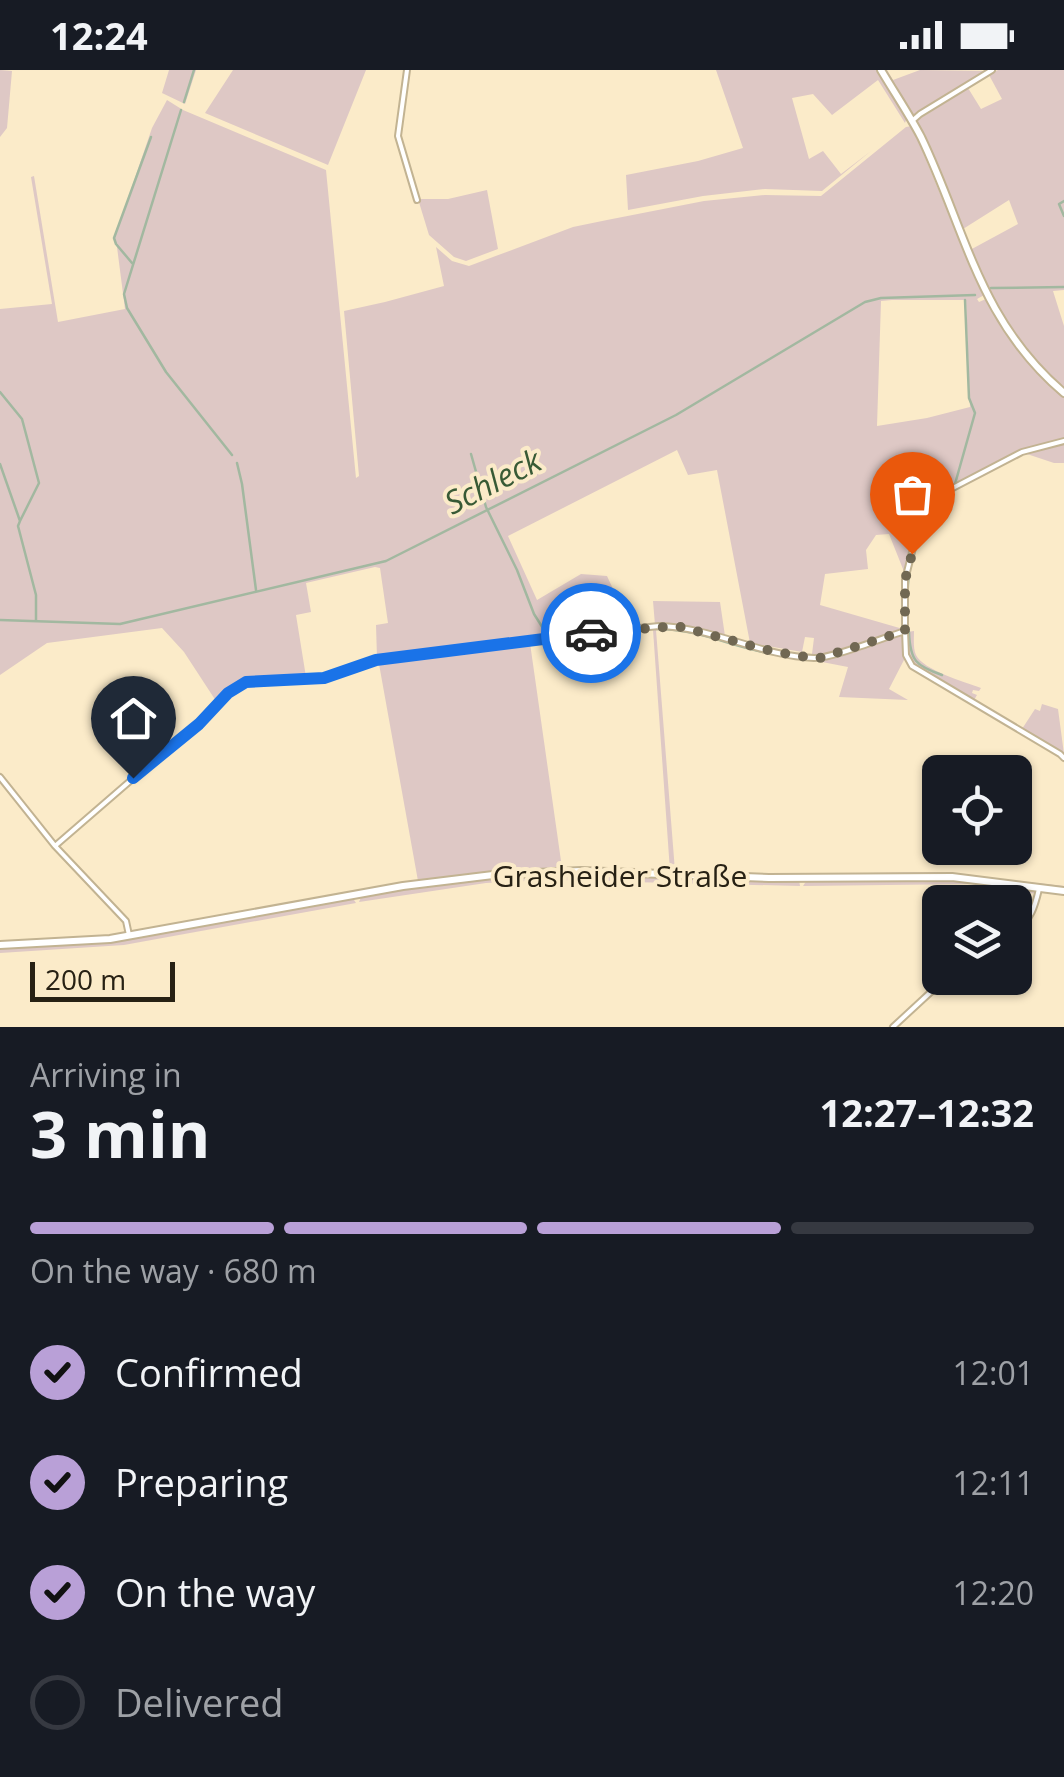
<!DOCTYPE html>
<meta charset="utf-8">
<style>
body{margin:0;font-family:"Open Sans",sans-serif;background:#20242c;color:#f1f3f6;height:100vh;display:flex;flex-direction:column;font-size:38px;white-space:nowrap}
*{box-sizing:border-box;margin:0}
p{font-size:32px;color:#9ea1a6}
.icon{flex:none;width:55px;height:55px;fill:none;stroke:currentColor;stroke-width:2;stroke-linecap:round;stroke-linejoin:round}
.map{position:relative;height:957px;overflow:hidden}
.details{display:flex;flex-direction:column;background:#171b24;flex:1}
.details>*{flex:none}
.buttons{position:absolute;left:922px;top:685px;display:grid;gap:20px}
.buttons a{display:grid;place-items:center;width:110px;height:110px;border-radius:15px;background:#171b24;box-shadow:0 2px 8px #0004;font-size:50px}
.scale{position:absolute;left:30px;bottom:25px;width:145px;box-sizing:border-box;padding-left:10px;border:5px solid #272114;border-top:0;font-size:28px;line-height:35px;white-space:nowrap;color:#272114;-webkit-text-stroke:8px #fbebc9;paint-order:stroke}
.pin{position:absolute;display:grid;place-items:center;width:85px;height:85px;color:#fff;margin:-102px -42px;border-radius:50% 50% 50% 0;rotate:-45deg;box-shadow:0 0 10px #0007}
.pin .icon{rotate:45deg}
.courier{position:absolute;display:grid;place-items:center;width:100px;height:100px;margin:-50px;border:8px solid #1a73e8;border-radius:50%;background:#fff;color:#222;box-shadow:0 2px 12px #0007}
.summary em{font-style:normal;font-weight:700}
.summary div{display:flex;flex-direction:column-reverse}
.summary{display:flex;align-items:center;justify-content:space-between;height:170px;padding:0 30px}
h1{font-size:65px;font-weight:700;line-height:75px}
.bar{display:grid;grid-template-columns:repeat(4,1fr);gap:15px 10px;align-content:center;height:120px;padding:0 30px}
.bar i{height:12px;border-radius:8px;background:#363941}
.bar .current{background:#b9a0d7}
.bar p{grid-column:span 4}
ol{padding:0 30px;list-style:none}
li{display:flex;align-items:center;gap:30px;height:110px}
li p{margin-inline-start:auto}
li .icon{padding:10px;border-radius:50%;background:#b9a0d7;color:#111;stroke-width:4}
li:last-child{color:#9ea1a6}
li i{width:55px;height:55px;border:5px solid #363941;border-radius:50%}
.status{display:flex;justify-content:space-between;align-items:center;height:70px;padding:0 50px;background:#171b24;direction:ltr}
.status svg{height:28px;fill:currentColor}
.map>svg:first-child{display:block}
.green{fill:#dec8c5;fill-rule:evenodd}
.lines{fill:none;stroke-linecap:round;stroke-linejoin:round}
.stream{stroke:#a2b8a0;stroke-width:2.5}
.street-casing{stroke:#c2b392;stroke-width:8}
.secondary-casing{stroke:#c2b392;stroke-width:10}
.street{stroke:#fff;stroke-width:4}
.secondary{stroke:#fff;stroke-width:6}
.done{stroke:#716853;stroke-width:10;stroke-dasharray:0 18}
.route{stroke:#1a73e8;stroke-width:12}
.labels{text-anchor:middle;stroke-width:8;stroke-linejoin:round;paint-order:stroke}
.street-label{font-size:30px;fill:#272114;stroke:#fbebc9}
.water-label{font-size:32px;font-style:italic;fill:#385a35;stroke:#fbebc9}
</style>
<div class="status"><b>12:24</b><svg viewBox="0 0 49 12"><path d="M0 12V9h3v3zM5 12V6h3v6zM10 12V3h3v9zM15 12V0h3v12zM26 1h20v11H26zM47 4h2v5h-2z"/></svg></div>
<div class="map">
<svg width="1064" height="957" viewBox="0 0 1064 957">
<rect width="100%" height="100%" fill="#fbebc9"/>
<path class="green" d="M0 0 12 1 7 58 0 67Z
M169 0H196L185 34 162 23Z
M233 0H366L328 95 205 43Z
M716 0H878L907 47 905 53 878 10 832 45 813 24 792 28 809 89 823 81 841 104 871 81 822 121 765 119 703 126 628 140 626 105 698 91 743 78Z
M884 0H887L893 10 920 0 987 1 915 45 911 44Z
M998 0H1064V220L1053 221 1064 256V319L1021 274 988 223 977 229 979 232 986 229 1020 281 1064 326V369L1019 380 945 421 924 445 905 504 889 464 876 465 866 480 868 499 825 504 820 535 903 559 821 585 812 584 814 568 805 567 802 582 750 573 717 400 688 405 677 380 508 466 537 530 581 504 607 506 614 521 610 522 612 560 548 565 377 588 376 555 388 553 380 498 375 497 306 513 311 542 296 545 306 607 246 609 234 613 216 631 184 582 162 558 47 573 0 605V239L52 234 31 107 34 106 58 252 125 239 117 177 114 169 152 58 167 30 183 40 326 100 356 408 359 406 344 241 385 232 444 216 436 177 452 191 469 196 573 157 607 150 704 131 765 125 821 126 906 57 912 56 974 205 981 220 985 218 916 51 968 18 981 39 1002 29 989 5ZM1009 130 1018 154 970 180 963 159ZM892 230H966L970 337 927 348 877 356 881 231Z
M487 120 498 179 466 191 454 187 429 165 418 129H448Z
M1064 373V393H1054L1024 383Z
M653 531 720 532 725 566 677 555H655Z
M656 558C703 560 742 581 788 585V587C743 583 701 556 656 560L675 801 799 804 798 806 597 800 418 811 379 594 390 590 530 573 562 798 670 801 653 560Z
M914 561C914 568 913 579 916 585 923 600 965 612 981 618L979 621 973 620 972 623 977 625 974 630 913 594 908 585 907 562Z
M903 564 905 588 889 619 908 630 839 627 848 597 822 592 826 588Z
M1042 634 1058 639 1064 684 1022 659 1035 639 1040 641Z
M935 802 1064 816V819L982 808 804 806 802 804Z
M593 803 799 810 800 816 549 810 486 813 359 832 362 825 477 808Z
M807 810H967L1036 820 1037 824 972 814 803 816Z
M352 827 356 833 124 875 0 883V878L123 870Z"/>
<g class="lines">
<path class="stream" d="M184 32 194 0
M181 40 124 224 127 238 166 302 232 385
M1064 131 1059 134 1064 146
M132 193 116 174 114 168 151 67
M991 218 1064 217
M0 322 22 349 39 413 20 451
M471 384 486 437 517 500 534 544 546 563 598 560
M237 393 242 414 256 520
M0 394 20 451 18 456 36 525V550
M955 414 975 343 969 328 965 230
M907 541C907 513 910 479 923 454 929 442 940 432 949 422
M0 550 120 554 386 491 676 345 865 232 881 228 975 225
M630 557 645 555
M656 559C699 558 738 580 780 585
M909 562C910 591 916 596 942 605"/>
<defs>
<path id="street" d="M407 0 398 66 417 130
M912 51 920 44 992 0
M905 561 906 585 912 596 1060 684 1064 688
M0 707 55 776 126 851 129 865
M55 776 159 686 199 654 228 623 246 612 324 608 376 590 543 568 659 556C712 557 761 586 814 588 831 589 885 567 905 561V510L918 458 925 446 947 421 1022 382 1064 371
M1015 860C1031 851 1035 836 1039 819
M893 957 946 908"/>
<path id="secondary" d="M881 0C894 22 909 44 921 67 966 161 979 251 1064 323
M0 875 110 869 403 816 493 805 581 801 769 808 952 807 1064 821"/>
</defs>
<use href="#street" class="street-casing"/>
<use href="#secondary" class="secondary-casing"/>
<use href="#street" class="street"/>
<use href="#secondary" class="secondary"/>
</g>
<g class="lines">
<path class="done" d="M591 563 677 556 771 581 817 589 905 561V510L912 484"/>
<path class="route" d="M133 708 199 654 228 623 246 612 324 608 376 590 591 563"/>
</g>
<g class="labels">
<g class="street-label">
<text x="620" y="817">Grasheider Straße</text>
</g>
<g class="water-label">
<text transform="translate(493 412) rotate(-27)" y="11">Schleck</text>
</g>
</g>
</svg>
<div class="buttons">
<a><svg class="icon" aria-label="locate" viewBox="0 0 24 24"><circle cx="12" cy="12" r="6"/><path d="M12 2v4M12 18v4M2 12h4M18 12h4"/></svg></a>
<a><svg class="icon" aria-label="layers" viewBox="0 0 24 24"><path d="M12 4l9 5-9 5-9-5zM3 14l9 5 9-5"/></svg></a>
</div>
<div class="scale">200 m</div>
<div class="pin" style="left:912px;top:484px;background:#ea580c"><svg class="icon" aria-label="bag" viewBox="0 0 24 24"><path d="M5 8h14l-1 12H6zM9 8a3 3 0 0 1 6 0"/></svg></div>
<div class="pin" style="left:133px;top:708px;background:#1f2937"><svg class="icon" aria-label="home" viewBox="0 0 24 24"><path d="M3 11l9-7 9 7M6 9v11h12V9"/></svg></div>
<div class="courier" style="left:591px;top:563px"><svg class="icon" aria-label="car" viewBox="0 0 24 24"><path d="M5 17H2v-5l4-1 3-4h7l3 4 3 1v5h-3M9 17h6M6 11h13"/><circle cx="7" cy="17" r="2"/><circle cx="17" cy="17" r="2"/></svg></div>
</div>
<section class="details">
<div class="summary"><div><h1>3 min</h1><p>Arriving in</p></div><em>12:27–12:32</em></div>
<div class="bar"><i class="current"></i><i class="current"></i><i class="current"></i><i></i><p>On the way · 680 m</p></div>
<ol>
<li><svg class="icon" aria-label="check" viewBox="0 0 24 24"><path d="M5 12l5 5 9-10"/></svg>Confirmed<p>12:01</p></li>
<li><svg class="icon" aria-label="check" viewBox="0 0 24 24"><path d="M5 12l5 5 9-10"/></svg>Preparing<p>12:11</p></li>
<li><svg class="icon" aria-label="check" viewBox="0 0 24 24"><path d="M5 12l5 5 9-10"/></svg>On the way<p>12:20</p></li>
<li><i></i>Delivered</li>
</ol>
</section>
